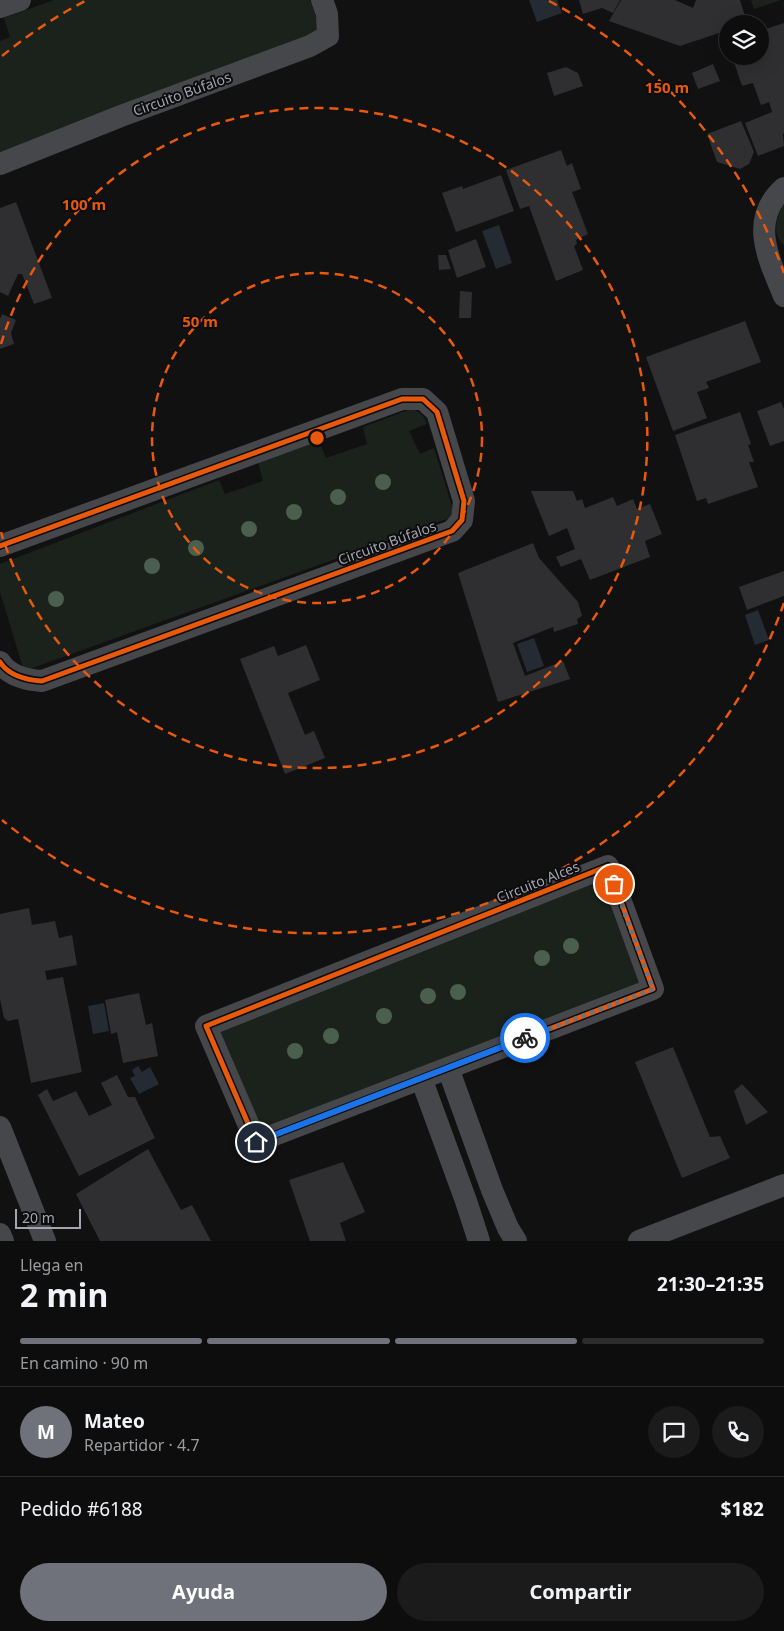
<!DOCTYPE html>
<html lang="es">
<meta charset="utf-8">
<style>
body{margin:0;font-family:"Noto Sans",sans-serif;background:#1b1b1c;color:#f1f3f6;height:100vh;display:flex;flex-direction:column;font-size:19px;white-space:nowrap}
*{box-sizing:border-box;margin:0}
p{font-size:16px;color:#9a9c9e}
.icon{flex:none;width:28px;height:28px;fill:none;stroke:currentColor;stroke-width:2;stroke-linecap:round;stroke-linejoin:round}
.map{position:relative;height:1241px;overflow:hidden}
.drawer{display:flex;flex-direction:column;background:#0d0d0e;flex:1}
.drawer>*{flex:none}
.controls{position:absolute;left:719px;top:15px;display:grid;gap:10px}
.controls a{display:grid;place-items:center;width:50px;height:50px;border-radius:50%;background:#0d0d0e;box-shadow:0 5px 20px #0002,0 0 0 1px #2d2d2e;font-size:25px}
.scale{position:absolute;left:15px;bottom:12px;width:66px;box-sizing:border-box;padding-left:5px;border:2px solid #a2a6b3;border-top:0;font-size:14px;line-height:18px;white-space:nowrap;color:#a2a6b3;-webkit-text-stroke:4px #0c0c0d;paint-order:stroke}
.pin{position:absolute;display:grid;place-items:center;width:42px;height:42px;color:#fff;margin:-21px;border:2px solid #fff;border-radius:50%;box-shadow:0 1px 5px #0007}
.courier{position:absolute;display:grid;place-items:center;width:50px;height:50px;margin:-25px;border:4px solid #1a73e8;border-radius:50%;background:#fff;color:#222;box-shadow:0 1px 6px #0007}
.overview em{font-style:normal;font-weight:700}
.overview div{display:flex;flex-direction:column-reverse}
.overview{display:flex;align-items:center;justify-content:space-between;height:85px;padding:0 20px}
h1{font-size:32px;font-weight:700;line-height:38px}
.bar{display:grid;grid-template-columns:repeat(4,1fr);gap:8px 5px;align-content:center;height:60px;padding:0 20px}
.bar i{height:6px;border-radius:4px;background:#2d2d2e}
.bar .active{background:#6f727b}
.bar p{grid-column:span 4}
.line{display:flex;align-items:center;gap:12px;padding:0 20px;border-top:1px solid #2d2d2e}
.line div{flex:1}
.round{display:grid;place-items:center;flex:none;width:52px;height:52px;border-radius:26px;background:#1b1b1c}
.cta{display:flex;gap:10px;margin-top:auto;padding:10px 20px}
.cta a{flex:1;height:58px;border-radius:30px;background:#6f727b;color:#fff;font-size:20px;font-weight:700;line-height:58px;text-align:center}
.cta a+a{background:#1b1b1c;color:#f1f3f6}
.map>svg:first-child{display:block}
.green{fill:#1b221c}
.water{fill:#252b33}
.building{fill:#2f2f31}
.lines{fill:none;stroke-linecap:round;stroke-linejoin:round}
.minor{stroke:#46474a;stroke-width:22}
.cycleway-casing{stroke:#0c0c0d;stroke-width:8}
.cycleway{stroke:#e8590c;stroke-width:5}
.tree{fill:#4a5f4d}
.done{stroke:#6f727b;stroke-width:5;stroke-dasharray:0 9}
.route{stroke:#1a73e8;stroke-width:6}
.ring{fill:none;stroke:#e8590c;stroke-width:2.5;stroke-dasharray:9 6}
.labels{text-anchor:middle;stroke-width:4;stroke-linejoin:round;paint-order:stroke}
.street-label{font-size:14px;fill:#a2a6b3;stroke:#0c0c0d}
.centre{fill:#e8590c;stroke:#0c0c0d;stroke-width:2.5}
.ring-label{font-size:15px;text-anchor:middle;font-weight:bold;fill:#e8590c;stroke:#0c0c0d;stroke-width:4;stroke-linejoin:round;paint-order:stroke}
</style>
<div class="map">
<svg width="784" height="1241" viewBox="0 0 784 1241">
<rect width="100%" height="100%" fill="#111112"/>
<path class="green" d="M54 0H310L319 26 318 33 0 155V41L10 37 4 18Z
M751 0H781L754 9Z
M784 205V245C772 235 775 217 784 205Z
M411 409C419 411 424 415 427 424L409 431 420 454 434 448 455 516 24 671 0 592V564L219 480 225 494 263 481 258 462 319 441 326 458 367 444 363 427Z
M604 877 644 986 258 1132 215 1029Z"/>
<path class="water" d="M529 0H557L562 13 537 22Z
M499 225 512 263 496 269 482 231Z
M758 610 769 640 755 645 745 615Z
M534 638 544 666 527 672 517 644Z
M104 1003 109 1031 93 1034 88 1006Z
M138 1066 142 1072 150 1067 159 1084 139 1094 130 1078 135 1076 132 1070Z"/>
<path class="building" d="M579 0H620L613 13 602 8 583 14Z
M621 0H675L693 8 696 0H740L747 23 728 24V30L680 46 609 21Z
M784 23V133L783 134 784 146 758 156 745 123 772 112 769 102 761 105 753 83 742 86 732 56H760V31Z
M713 64 720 81 698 89 692 73Z
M566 67 578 73 583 86 554 96 547 73Z
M741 121 754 152 749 164 740 169 717 162 707 134Z
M561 150 567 166 572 163 581 189 572 192 588 234 576 240 577 244 574 246 583 270 556 281 529 206 520 209 506 170Z
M501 175 514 211 456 232 442 193 462 186 463 189Z
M16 202 52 298 34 304 22 274H18L8 296 0 292V208Z
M476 239 486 267 457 278 448 250Z
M438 255H446L451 269 439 270Z
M460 291 472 292 471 318H459Z
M2 314 16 320 11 333 14 344 0 349V319Z
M745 321 761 362 706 382 709 388 697 392 707 418 673 431 646 357Z
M781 402 784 409V441L770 446 757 411Z
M740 412 751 444 748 445 754 462H749L758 487 708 504 706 498 697 501 675 435Z
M531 491H573L577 501 582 499 585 508 613 497 617 506 633 499 637 509 650 504 662 534 645 541 650 557 590 580 581 559 561 567 556 557 575 549 567 528 549 536Z
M533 543 539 558 578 602 582 616 577 619 578 624 554 632 553 627 513 643 525 676 563 661 570 679 498 702 458 573Z
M784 571V596L747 610 739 587Z
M306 645 320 680 288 693 305 735 314 731 325 758 285 774 240 659 274 646 278 656Z
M29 908 32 925 55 921 59 938 72 935 77 965 45 971 47 980 63 977 82 1072 31 1083 18 1019 8 1021 4 1018 0 999V914Z
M139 993 146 1025 152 1023 158 1056 123 1063 117 1032 111 1034 105 1000Z
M673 1047 710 1137 720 1136 730 1158 682 1178 635 1062Z
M117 1075 128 1097H135L155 1138 79 1176 38 1095 47 1089 53 1101 76 1091 89 1116 112 1105 101 1083Z
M742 1084 768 1112 746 1125 734 1091Z
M148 1149 181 1210 192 1205 211 1241H100L76 1194Z
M343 1162 365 1212 340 1223 346 1241H310L289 1180Z"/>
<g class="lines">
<path class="minor" d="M0 7 20 0
M0 164 121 116 310 46 328 36 327 14 322 0
M784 188C748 220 769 259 784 296
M0 546 402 399H423L437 412 464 501 462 520 452 531 42 681C27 680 9 676 0 662
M608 866 653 989 256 1142 206 1026Z
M448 1068 492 1190 508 1228 516 1241
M421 1078 466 1201 479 1241
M0 1127 45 1241
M0 1234 3 1241
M639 1241 784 1185"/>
<defs>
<path id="cycleway" d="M0 546 402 399H423L437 412 464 501 462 520 452 531 42 681C27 680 9 676 0 662
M608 866 653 989 256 1142 206 1026Z"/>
</defs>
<use href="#cycleway" class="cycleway-casing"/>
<use href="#cycleway" class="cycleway"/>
</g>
<g class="tree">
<circle cx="383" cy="482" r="8"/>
<circle cx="338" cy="497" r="8"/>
<circle cx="294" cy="512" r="8"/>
<circle cx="249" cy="529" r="8"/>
<circle cx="196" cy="548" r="8"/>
<circle cx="152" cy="566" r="8"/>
<circle cx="56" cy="599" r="8"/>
<circle cx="571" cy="946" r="8"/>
<circle cx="542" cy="958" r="8"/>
<circle cx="458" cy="992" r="8"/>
<circle cx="428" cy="996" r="8"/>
<circle cx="384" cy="1016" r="8"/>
<circle cx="331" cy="1036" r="8"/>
<circle cx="295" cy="1051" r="8"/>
</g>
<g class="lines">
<path class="done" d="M525 1038 653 989 614 884"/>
<path class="route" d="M256 1142 525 1038"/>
</g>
<g class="ring">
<circle cx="317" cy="438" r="165"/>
<path d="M1 344A330 330 0 1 1 1 532"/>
<path d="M784 603A495 495 0 0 1 2 820M2 56A495 495 0 0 1 85 1M549 1A495 495 0 0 1 784 273"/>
</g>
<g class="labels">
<g class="street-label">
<text transform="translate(182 94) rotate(-20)" y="5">Circuito Búfalos</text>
<text transform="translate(387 543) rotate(-20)" y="5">Circuito Búfalos</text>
<text transform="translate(538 882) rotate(-22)" y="5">Circuito Alces</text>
</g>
</g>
<circle cx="317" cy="438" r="8" class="centre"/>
<g class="ring-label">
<text x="667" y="93">150 m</text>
<text x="84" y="210">100 m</text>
<text x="200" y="327">50 m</text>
</g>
</svg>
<div class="controls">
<a><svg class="icon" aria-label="layers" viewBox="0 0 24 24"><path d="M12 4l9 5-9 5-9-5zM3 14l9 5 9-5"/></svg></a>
</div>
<div class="scale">20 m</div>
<div class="pin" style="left:614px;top:884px;background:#ea580c"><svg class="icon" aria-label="bag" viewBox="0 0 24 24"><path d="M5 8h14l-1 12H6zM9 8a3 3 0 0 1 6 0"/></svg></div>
<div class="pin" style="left:256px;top:1142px;background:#1f2937"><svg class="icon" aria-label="home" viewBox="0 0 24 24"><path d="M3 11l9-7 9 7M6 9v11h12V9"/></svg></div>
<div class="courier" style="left:525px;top:1038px"><svg class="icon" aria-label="bike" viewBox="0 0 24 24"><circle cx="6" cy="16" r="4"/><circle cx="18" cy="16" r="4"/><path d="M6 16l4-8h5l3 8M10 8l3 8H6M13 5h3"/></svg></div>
</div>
<section class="drawer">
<div class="overview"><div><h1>2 min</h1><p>Llega en</p></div><em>21:30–21:35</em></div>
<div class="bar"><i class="active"></i><i class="active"></i><i class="active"></i><i></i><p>En camino · 90 m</p></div>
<div class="line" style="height:90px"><b class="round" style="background:#6f727b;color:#fff">M</b><div><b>Mateo</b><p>Repartidor · 4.7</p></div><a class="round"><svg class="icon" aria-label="chat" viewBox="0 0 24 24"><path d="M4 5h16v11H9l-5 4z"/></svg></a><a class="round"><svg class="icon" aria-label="phone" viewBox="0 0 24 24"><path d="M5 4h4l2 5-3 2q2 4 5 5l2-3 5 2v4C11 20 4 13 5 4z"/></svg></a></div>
<div class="line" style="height:65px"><div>Pedido #6188</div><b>$182</b></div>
<div class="cta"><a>Ayuda</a><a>Compartir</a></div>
</section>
